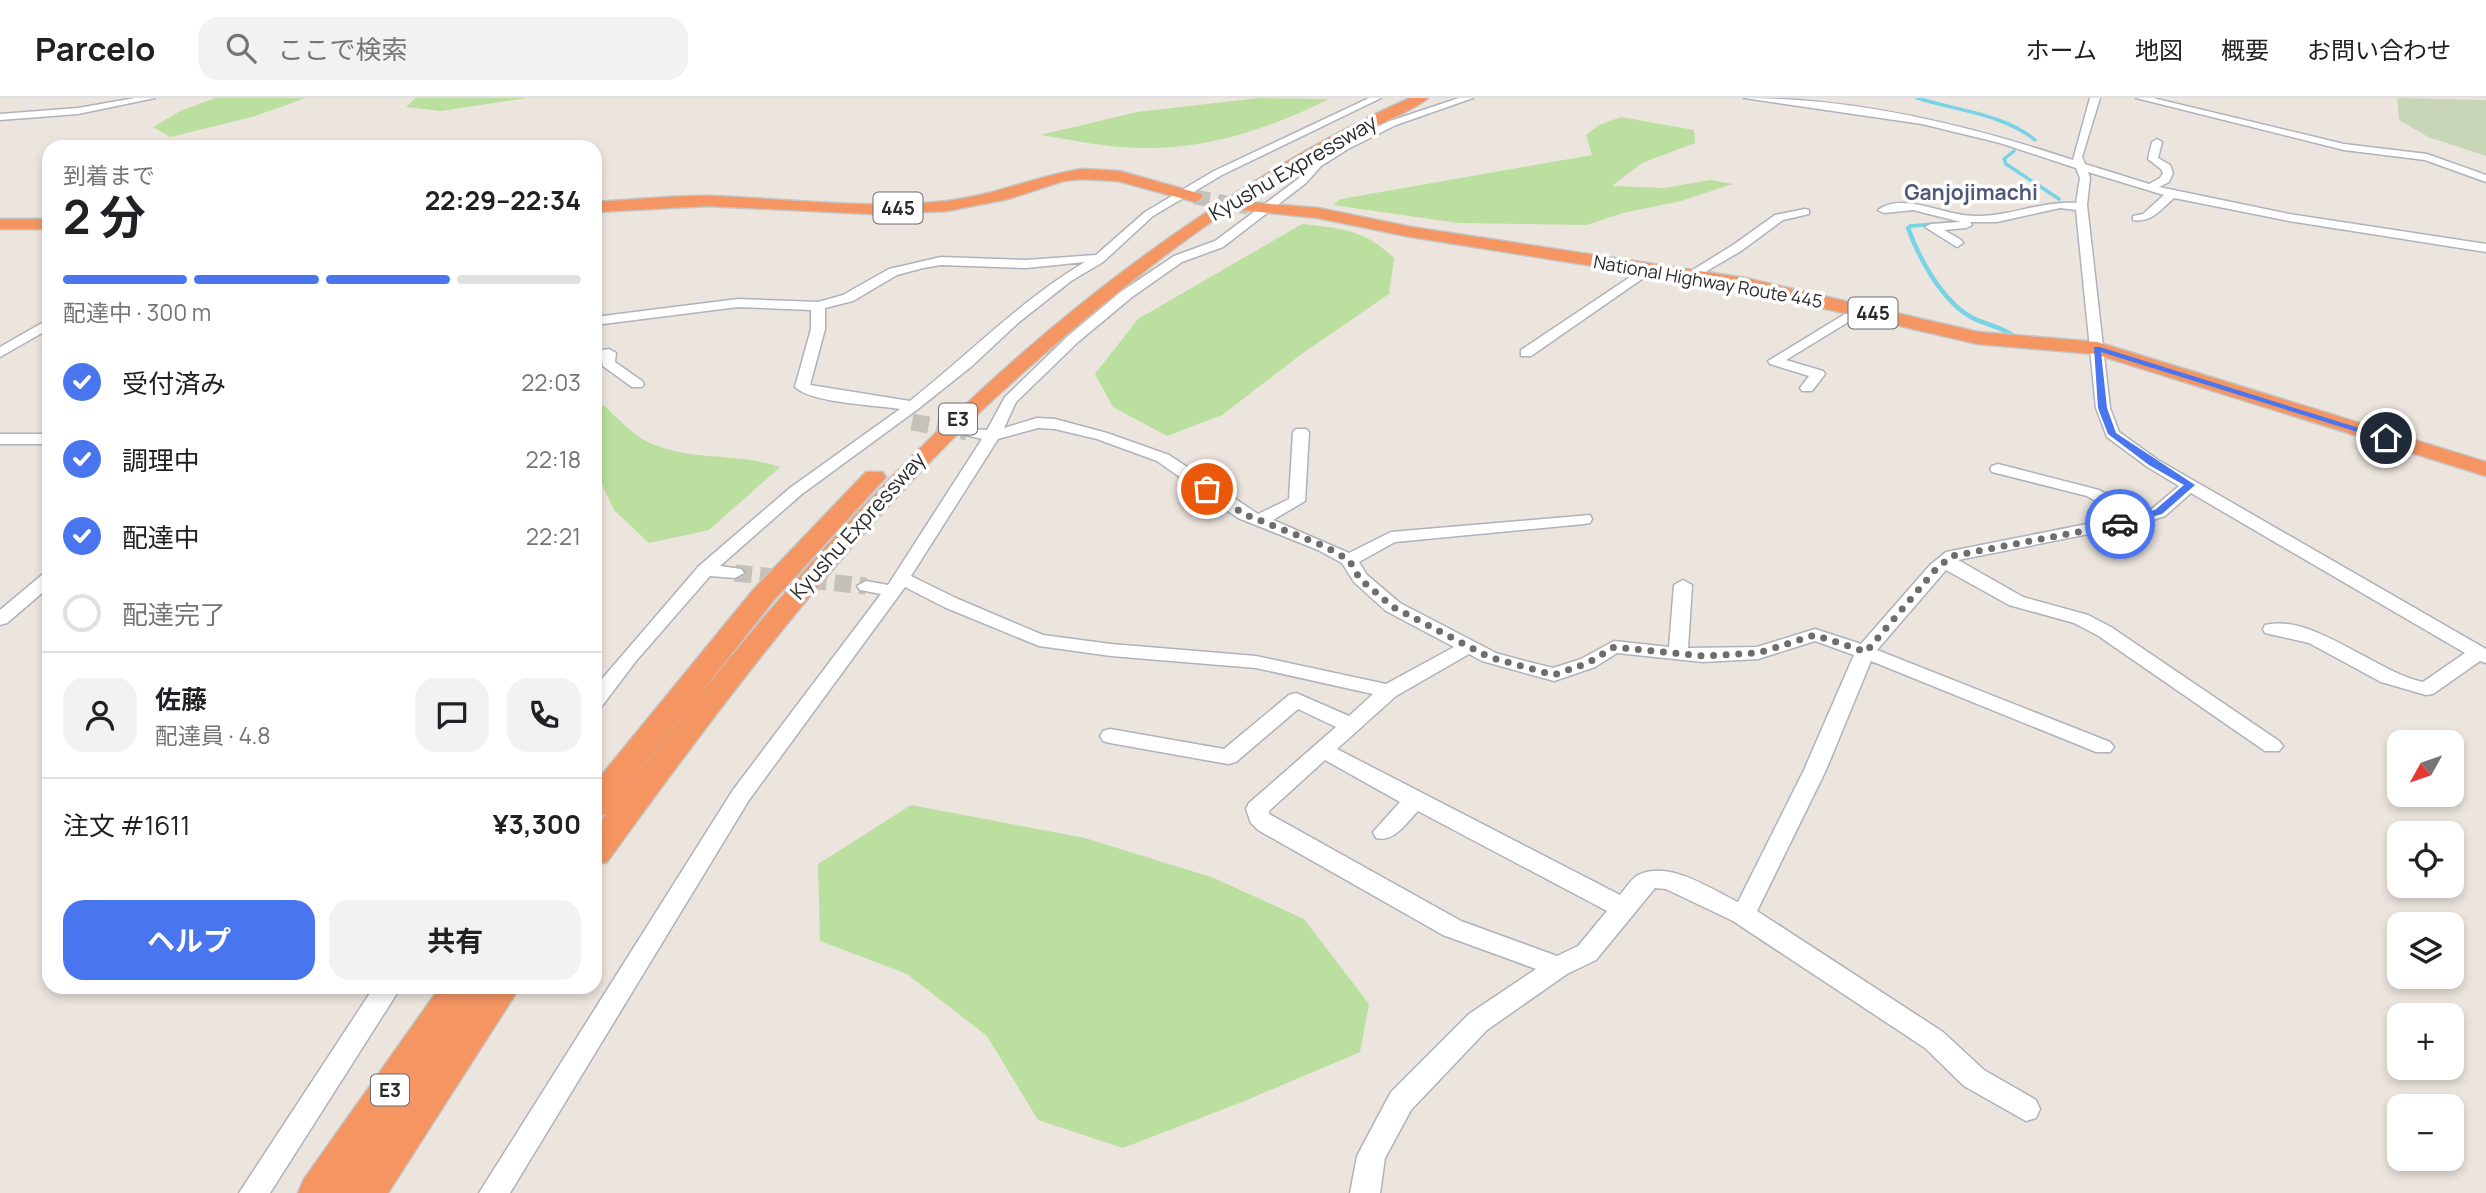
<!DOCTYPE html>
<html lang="ja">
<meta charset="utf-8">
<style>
body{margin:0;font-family:Manrope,"Noto Sans JP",sans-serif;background:#f2f2f2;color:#202124;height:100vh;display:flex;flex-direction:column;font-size:26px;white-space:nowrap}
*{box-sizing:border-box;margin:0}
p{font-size:23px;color:#757577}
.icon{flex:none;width:38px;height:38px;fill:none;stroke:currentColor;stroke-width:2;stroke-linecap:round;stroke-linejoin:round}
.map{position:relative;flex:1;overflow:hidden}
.details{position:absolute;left:42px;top:42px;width:560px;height:854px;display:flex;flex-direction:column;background:#fff;border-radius:21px;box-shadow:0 4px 10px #0003}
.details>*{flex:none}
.needle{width:46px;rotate:230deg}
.controls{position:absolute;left:2387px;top:632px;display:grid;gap:14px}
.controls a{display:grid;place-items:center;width:77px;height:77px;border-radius:14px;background:#fff;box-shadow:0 4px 10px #0003;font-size:35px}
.pin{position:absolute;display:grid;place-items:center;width:60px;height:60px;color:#fff;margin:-30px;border:4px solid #fff;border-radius:50%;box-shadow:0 2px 7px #0007}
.courier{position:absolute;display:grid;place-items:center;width:70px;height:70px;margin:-35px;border:5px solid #4975ee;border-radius:50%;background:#fff;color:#222;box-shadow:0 2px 9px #0007}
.summary em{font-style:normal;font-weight:700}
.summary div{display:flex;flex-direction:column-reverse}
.summary{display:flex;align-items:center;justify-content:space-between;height:119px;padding:0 21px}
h1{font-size:46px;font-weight:700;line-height:52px}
.bar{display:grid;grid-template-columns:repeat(4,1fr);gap:10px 7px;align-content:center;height:84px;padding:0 21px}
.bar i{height:9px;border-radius:5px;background:#e0e0e0}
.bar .active{background:#4975ee}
.bar p{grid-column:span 4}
.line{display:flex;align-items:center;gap:18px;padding:0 21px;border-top:2px solid #e0e0e0}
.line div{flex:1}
.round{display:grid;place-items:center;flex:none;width:74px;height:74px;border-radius:21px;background:#f2f2f2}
ol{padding:0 21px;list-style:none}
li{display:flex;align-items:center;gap:21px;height:77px}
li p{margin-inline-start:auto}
li .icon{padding:7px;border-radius:50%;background:#4975ee;color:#fff;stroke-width:4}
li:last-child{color:#757577}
li i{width:38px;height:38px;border:4px solid #e0e0e0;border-radius:50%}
.cta{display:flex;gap:14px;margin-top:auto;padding:14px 21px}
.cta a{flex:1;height:80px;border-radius:21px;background:#4975ee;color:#fff;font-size:28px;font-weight:700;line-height:80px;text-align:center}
.cta a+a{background:#f2f2f2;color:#202124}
header{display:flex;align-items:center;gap:42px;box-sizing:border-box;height:98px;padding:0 35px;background:#fff;border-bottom:2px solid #e0e0e0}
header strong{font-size:33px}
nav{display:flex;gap:38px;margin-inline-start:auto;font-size:24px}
.search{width:490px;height:63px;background:#f2f2f2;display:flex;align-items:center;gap:18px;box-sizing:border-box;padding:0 24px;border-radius:21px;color:#757577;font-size:26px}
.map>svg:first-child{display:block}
.green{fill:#badf9e}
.cemetery{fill:#c8d5b7}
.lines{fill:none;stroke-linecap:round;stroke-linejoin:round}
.stream-far1{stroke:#78d3e7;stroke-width:3.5}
.stream{stroke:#78d3e7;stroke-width:4.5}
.minor-tunnel{stroke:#c5c0ba;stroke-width:17;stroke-dasharray:17 8;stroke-linecap:butt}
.highway-tunnel{stroke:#c5c0ba;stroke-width:15;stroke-dasharray:15 8;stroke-linecap:butt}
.minor-casing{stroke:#afb2bb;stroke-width:3}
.highway-casing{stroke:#c4c4c4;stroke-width:3}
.minor{fill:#fff;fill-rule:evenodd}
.highway{fill:#f49562;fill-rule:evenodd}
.route{fill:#4975ee}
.done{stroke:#6f6c6a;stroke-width:7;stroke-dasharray:0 12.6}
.labels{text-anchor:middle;stroke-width:7;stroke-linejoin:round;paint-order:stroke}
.far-street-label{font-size:18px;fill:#2b2b2b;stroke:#fff}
.shield{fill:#fff;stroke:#6b6b6b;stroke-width:2}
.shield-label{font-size:19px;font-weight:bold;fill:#2b2b2b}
.street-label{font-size:21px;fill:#2b2b2b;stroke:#fff}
.far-quarter-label{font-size:21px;font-weight:bold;fill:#4e5979;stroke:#fff}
</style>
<header>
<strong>Parcelo</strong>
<div class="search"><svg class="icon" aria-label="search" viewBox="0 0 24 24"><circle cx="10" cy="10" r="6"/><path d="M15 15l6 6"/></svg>ここで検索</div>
<nav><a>ホーム</a><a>地図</a><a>概要</a><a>お問い合わせ</a></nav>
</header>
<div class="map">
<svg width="2486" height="1095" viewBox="0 0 2486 1095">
<rect width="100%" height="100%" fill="#ece5de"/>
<path class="green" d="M216 0H306L252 19 170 39 153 29 182 12Z
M415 0H527L441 13 406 9Z
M1259 0 1329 1C1263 34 1195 55 1121 49 1094 47 1067 41 1040 37L1137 14Z
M1621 19 1694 32 1695 45 1642 65 1612 88 1665 90 1710 82 1733 86 1681 103 1623 115 1587 127 1458 125 1333 107 1341 101 1592 57 1586 37 1599 27Z
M1302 126C1341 130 1365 132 1394 160L1389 196 1303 255 1222 317 1167 338 1113 309 1095 276 1138 221Z
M595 306 604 308C617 319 631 335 646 343 687 364 738 354 780 369L709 432 649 445 614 412 595 371Z
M911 707 1085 740 1214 780 1304 821 1369 906 1360 954 1242 1004 1123 1050 1038 1022 987 938 907 876 820 843 818 766Z"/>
<path class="cemetery" d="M2397 0 2486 2V58L2428 39 2399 22Z"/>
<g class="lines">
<path class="stream-far1" d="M1917 0C1955 12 2004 16 2035 42
M2014 53 2004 61 2006 66 2059 101
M1909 132 1910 128 1961 124"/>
<path class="stream" d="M1908 130C1919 160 1942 203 1971 219 1985 227 2002 228 2015 239"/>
<path class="minor-tunnel" d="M912 324 967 334
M735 475 866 488"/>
<path class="highway-tunnel" d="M1195 99 1248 109"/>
<defs>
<path id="minor" d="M135 0H155L78 16 0 22V16L78 10Z
M1369 0H1381L1222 77 1153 118 1103 164 1071 183 1018 225 972 268 918 311 802 396 720 468 741 471 744 475 735 480 710 478 636 563 602 608 595 610V589L699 468 790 390 900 311C875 307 812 305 795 289L811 231V212L738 209 595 227V219L738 201 818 204 843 197 889 171 941 159 1026 162 1096 157 1145 114 1214 73ZM1085 164C1021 202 968 257 910 303L810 287 825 231V210L853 203 897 177 923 170 941 167 1026 170Z
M1459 0H1473L1396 27 1348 51 1321 68 1306 85 1223 149 1182 164 1132 199 1078 244 1016 304 1004 330 1037 320 1055 321 1107 335 1169 357 1258 416 1289 401 1293 334 1296 331H1306L1309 334 1305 403 1273 422 1349 455 1391 434 1590 417 1592 421 1590 425 1584 426 1395 444 1359 464 1367 477 1400 505 1496 555 1521 562 1553 570 1581 561 1614 543 1669 549 1674 487 1683 482 1692 487 1688 550 1757 549 1815 531 1861 546 1930 467 1946 454 2122 419 2087 398 1992 374 1990 371 1992 368 1998 366 2099 392 2140 415 2153 410 2179 388 2146 368 2107 339 2096 310 2076 112 2060 110 1997 124H1970L1972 127 1966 130 1944 132 1961 142 1963 145 1957 149 1925 129 1931 126 1961 124 1913 112 1884 115 1878 112C1901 95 1938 114 1963 117 2002 123 2038 102 2076 105L2080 80 2076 70 2000 45 1922 26 1744 0C1856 0 1968 27 2073 62L2090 0H2100L2082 59 2085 66 2149 86 2160 80 2163 75 2161 71 2148 61 2152 44 2157 41 2162 44 2158 60 2170 67 2173 75 2169 84 2159 89 2289 116 2486 146V154L2289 123 2174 100C2161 111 2152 125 2133 122V118L2143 116 2164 97 2088 74 2090 80 2087 107 2110 310 2119 334 2158 362 2486 551V565L2480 563 2433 596 2426 597 2381 584 2309 545 2265 535 2263 531 2265 527C2313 515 2375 574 2423 584L2465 555 2191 395 2165 418 2144 425 1958 462 2023 499 2088 517 2111 529 2279 643 2283 648 2279 653H2265L2097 537 2074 525 2009 507 1946 472 1877 552 2110 644 2114 649 2110 654H2096L1871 563 1826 672 1757 813 1943 934 1984 972 2036 1002 2040 1011 2036 1020 2026 1023 1964 988 1925 950 1733 823 1666 791 1655 790 1596 862 1567 876 1487 932 1411 1012 1385 1060 1380 1095H1350L1357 1058 1391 994 1469 916 1536 871 1443 837 1258 732 1251 725 1246 711 1249 705 1336 629 1298 611 1236 664 1228 666 1110 645 1103 643 1100 638 1103 633 1110 631 1224 651 1289 597 1296 595 1349 618 1373 596 1256 570 1111 558 1039 548 944 509 905 489 749 702 510 1095H479L733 692 881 496 860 492 857 488 866 483 888 487 982 341 966 337 963 334 966 331 987 332 1005 299 1068 238 1122 193 1174 158 1215 143 1298 81 1313 64 1340 47 1390 23ZM1038 330 1055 331 1097 341 1157 363 1238 420 1318 452 1342 465 1354 484 1386 513 1454 549 1386 586 1256 558 1111 546 1043 537 958 501 911 478 998 341ZM1815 543 1854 557 1804 672 1738 804C1710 791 1670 762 1638 777 1631 781 1625 791 1620 797L1337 651 1396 598 1469 556 1482 563 1554 583 1595 569 1617 555 1703 564 1758 561ZM1325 662 1400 704 1373 734 1376 740C1394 745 1406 725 1418 713L1607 813 1578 848 1557 858 1461 823 1269 716V713Z
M2136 0H2153L2344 46 2427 56 2486 77V84L2425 62 2344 52Z
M1805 111 1809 112V116L1783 122 1741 153 1693 181H1685L1683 178 1733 147 1775 117Z
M1648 167 1654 171 1652 174 1531 258H1521V252Z
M1858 208 1863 209V215L1786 262 1823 273 1825 276 1812 293H1802L1800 290 1809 278 1770 266 1768 263Z
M49 221V231L0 259V249Z
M609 251 616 255 615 264 642 283 644 286 642 289H632L603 268 601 260 595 261V253Z
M0 336H49V346H0Z
M49 475V489L7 525 0 527V512L43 476Z
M374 889H401L270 1095H239Z"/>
<path id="highway" d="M1410 0H1428C1414 13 1362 33 1342 44 1278 79 1213 120 1155 165 1095 212 1037 260 982 312 840 448 722 605 607 764L595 767V731L606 716 595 719V685L754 491 866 374H882L886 379 773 503 617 702C786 481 971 271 1204 116 1270 72 1337 32 1410 0Z
M1082 71 1119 73 1201 96 1203 99 1195 104 1118 83 1082 81 1063 83 1008 101 947 113 873 116 708 108 595 114V104C634 102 674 97 712 98 790 101 870 112 947 103 993 98 1036 78 1082 71Z
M1248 104 1318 110 1411 129 1745 180 1978 234 2097 244 2486 364V378L2095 256 1978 246 1745 192 1411 139 1318 120 1242 112 1240 109Z
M0 121H49V131H0Z
M440 889H480L476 895 481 889H520L388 1095H298L304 1081Z"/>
</defs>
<use href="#minor" class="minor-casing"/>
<use href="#highway" class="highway-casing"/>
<use href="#minor" class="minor"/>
<use href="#highway" class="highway"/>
</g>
<path class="route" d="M2094 249H2100L2391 340 2383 342 2101 254 2107 310 2116 335 2195 387 2162 416 2117 428V423L2155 412 2184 387 2149 367 2108 336 2098 310Z"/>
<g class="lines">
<path class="done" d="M1207 391 1244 416 1324 448 1349 462 1360 481 1393 509 1489 559 1554 577 1588 565 1614 549 1703 558 1758 555 1815 537 1866 554 1936 471 1952 458 2120 426"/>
</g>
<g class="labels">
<g class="far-street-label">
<text transform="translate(1708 184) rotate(10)" y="6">National Highway Route 445</text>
</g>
<g class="shield">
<rect x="873.5" y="94.5" width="49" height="31" rx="5"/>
<rect x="1848.5" y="199.5" width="49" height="31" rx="5"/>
<rect x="939" y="305.5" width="38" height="31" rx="5"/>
<rect x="371" y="976.5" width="38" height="31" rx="5"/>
</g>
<g class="shield-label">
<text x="898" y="117">445</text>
<text x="1873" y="222">445</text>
<text x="958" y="328">E3</text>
<text x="390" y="999">E3</text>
</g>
<g class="street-label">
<text transform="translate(1293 70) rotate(-30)" y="7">Kyushu Expressway</text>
<text transform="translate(858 428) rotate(-48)" y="7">Kyushu Expressway</text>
</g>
<g class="far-quarter-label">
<text x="1971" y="102">Ganjojimachi</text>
</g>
</g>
</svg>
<div class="controls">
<a><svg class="needle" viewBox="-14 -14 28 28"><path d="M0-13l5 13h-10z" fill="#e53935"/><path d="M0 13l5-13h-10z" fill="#757577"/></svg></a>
<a><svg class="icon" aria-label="locate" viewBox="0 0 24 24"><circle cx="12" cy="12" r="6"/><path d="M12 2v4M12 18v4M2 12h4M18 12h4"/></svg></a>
<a><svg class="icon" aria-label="layers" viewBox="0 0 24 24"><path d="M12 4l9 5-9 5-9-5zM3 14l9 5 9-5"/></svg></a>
<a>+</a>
<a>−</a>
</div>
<div class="pin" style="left:1207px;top:391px;background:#ea580c"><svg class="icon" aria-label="bag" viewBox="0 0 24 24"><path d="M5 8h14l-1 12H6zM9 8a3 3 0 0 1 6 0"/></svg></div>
<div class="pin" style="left:2386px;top:340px;background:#1f2937"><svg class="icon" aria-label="home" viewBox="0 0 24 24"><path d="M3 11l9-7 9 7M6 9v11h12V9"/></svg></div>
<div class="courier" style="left:2120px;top:426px"><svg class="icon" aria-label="car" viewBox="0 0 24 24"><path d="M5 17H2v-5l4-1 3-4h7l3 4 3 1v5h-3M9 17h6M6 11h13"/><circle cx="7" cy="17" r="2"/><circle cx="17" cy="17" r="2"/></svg></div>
<section class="details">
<div class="summary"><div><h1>2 分</h1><p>到着まで</p></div><em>22:29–22:34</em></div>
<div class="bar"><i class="active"></i><i class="active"></i><i class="active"></i><i></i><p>配達中 · 300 m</p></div>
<ol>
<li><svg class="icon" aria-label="check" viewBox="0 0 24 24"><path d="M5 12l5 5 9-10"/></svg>受付済み<p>22:03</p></li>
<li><svg class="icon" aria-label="check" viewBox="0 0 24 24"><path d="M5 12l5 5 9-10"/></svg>調理中<p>22:18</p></li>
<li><svg class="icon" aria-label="check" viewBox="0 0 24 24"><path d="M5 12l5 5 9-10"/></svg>配達中<p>22:21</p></li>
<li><i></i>配達完了</li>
</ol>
<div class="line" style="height:126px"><a class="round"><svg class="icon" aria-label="person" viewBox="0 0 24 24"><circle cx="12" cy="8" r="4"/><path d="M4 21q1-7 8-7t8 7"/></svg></a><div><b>佐藤</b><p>配達員 · 4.8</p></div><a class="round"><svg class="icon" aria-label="chat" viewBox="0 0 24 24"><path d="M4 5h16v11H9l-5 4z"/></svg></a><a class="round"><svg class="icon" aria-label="phone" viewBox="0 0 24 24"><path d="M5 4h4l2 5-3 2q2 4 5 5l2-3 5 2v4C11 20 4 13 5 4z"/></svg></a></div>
<div class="line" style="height:91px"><div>注文 #1611</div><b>¥3,300</b></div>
<div class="cta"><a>ヘルプ</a><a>共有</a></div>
</section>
</div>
